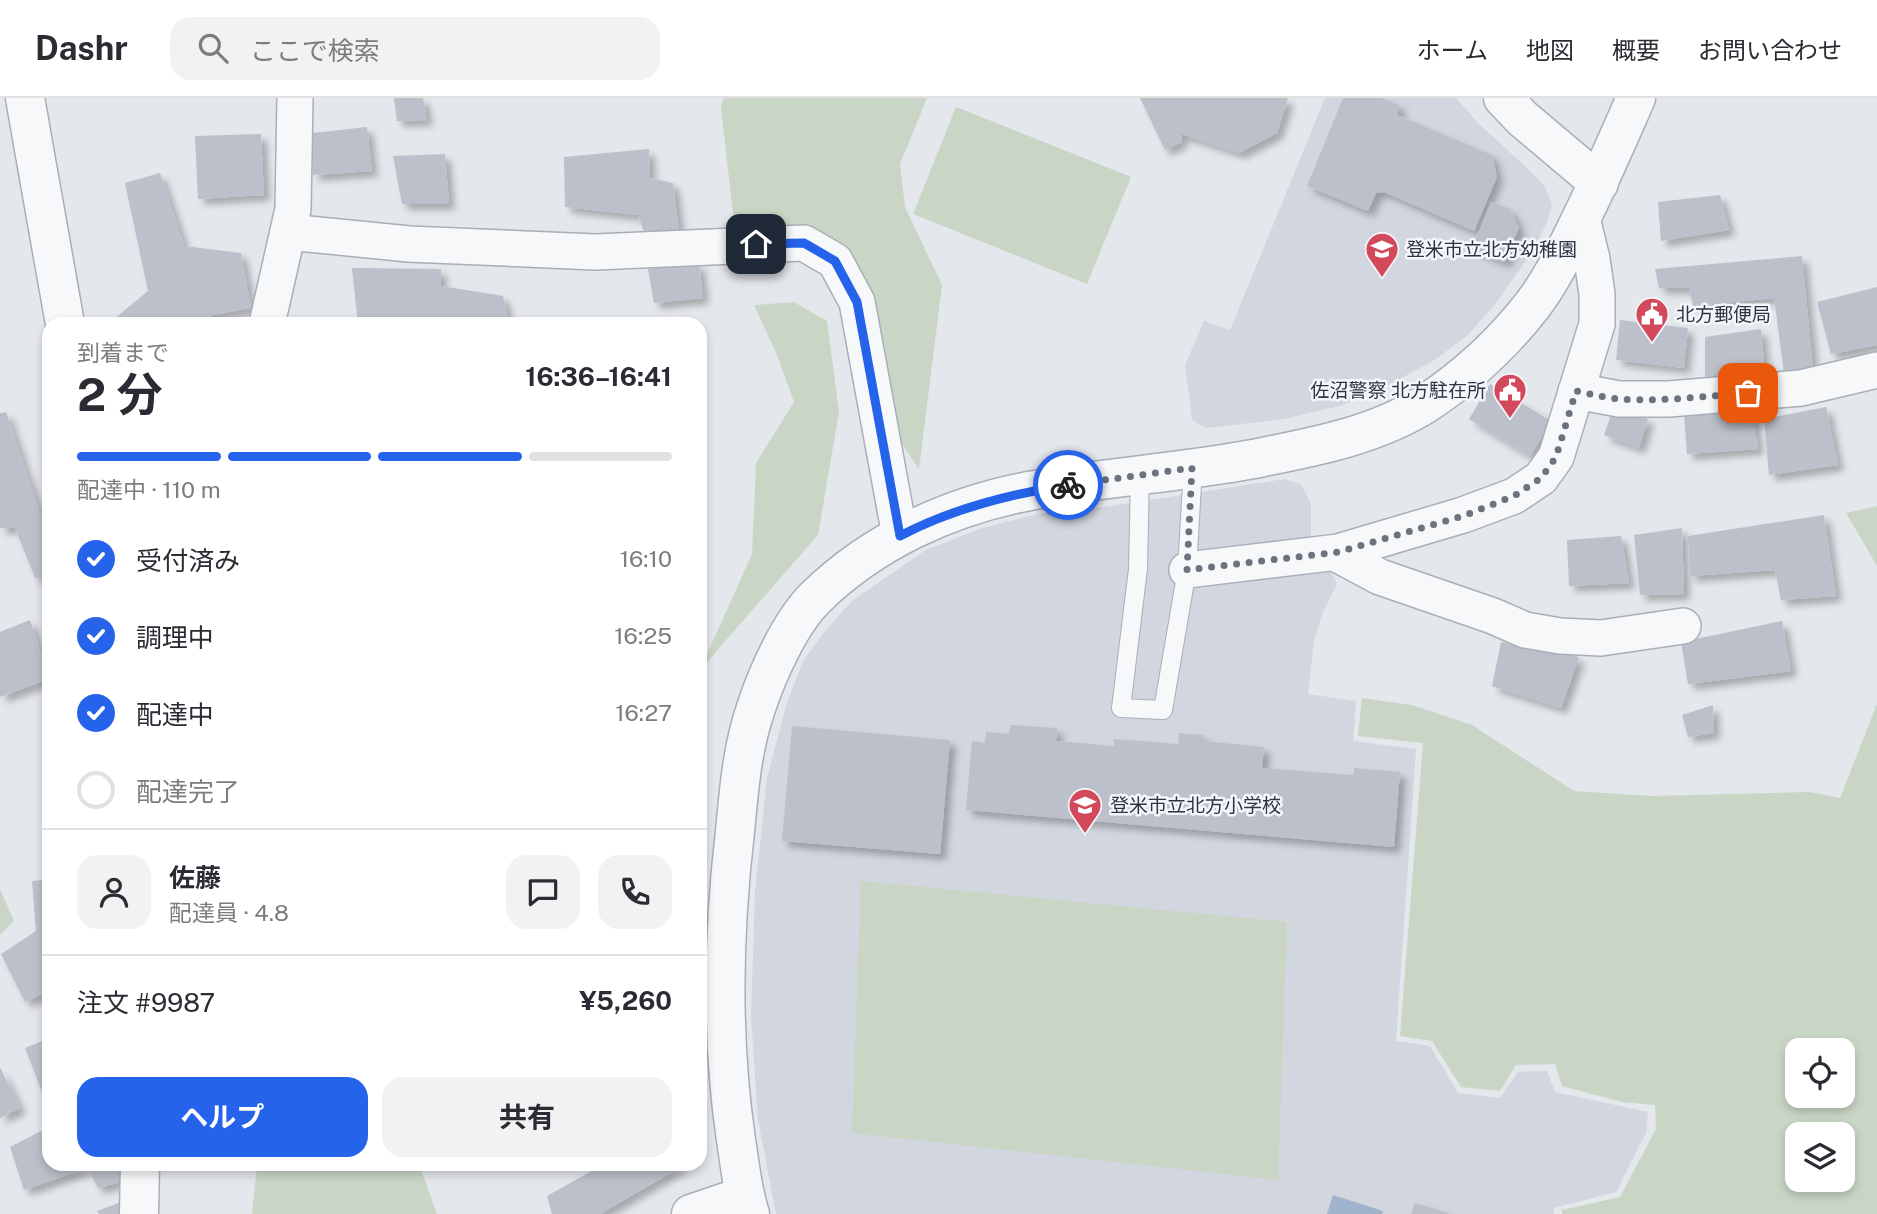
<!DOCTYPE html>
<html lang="ja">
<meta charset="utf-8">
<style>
body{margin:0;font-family:"Public Sans","Noto Sans JP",sans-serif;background:#f2f2f3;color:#2b2b33;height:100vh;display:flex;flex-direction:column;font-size:26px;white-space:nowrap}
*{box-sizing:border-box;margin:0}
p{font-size:23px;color:#7c7c81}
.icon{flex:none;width:38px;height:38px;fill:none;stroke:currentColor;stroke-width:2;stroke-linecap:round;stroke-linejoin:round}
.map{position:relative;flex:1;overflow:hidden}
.sheet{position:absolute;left:42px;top:219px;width:665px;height:854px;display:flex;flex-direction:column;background:#fff;border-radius:21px;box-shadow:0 4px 10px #0003}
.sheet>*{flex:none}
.buttons{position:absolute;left:1785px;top:940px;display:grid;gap:14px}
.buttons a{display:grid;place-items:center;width:70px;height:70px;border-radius:14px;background:#fff;box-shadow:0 4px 10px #0003;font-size:35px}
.pin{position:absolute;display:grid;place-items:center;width:60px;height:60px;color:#fff;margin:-30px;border-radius:14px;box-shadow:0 4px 10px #0006}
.courier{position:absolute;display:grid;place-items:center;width:70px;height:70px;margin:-35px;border:5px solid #2563eb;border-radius:50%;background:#fff;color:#222;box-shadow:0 2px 9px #0007}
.headline em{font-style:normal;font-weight:700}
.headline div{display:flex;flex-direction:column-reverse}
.headline{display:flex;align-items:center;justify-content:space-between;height:119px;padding:0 35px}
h1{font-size:46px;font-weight:700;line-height:52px}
.bar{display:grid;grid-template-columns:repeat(4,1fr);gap:10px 7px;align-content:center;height:84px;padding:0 35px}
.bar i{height:9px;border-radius:5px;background:#e1e1e2}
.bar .active{background:#2563eb}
.bar p{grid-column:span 4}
.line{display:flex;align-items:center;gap:18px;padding:0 35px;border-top:2px solid #e1e1e2}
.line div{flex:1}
.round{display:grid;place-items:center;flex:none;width:74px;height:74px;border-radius:21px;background:#f2f2f3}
ol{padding:0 35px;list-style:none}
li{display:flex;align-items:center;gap:21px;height:77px}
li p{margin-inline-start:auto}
li .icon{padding:7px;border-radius:50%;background:#2563eb;color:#fff;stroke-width:4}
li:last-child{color:#7c7c81}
li i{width:38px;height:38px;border:4px solid #e1e1e2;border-radius:50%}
.cta{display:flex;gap:14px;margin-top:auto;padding:14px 35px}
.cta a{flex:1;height:80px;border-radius:21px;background:#2563eb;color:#fff;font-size:28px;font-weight:700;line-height:80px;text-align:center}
.cta a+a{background:#f2f2f3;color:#2b2b33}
header{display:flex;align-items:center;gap:42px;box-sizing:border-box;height:98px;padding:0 35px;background:#fff;border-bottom:2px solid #e1e1e2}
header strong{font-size:33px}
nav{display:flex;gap:38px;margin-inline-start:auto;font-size:24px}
.search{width:490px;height:63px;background:#f2f2f3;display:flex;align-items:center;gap:18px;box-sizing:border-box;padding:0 24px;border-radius:21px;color:#7c7c81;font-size:26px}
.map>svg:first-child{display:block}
.built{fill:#d2d6de}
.green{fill:#c9d6c5;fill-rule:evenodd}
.water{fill:#9fb4cc}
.building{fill:#bbc0ca;filter:url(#shadow)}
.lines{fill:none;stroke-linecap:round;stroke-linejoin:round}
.service-casing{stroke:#a9aeb7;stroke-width:20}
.minor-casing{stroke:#a9aeb7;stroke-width:38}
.tertiary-casing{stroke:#a9aeb7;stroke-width:41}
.service{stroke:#f7f8fa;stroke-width:18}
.minor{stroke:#f7f8fa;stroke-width:35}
.tertiary{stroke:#f7f8fa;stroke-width:38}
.done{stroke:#6c737f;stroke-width:7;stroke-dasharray:0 12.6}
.route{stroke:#2563eb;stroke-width:9}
.labels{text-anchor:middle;stroke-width:5;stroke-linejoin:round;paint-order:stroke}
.poi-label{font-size:19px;fill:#2b3445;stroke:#f4f6f9;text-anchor:start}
</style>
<header>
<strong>Dashr</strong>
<div class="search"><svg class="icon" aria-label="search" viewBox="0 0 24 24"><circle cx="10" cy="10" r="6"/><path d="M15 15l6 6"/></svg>ここで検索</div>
<nav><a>ホーム</a><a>地図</a><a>概要</a><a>お問い合わせ</a></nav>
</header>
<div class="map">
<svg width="1877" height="1116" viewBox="0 0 1877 1116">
<defs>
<filter id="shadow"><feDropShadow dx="6" dy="6" stdDeviation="3.5" flood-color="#0004"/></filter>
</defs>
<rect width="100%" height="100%" fill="#e4e7ec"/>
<path class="built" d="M1325 0H1456L1479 26 1526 69 1545 89 1552 107 1546 127 1530 157 1496 205 1468 237 1436 261 1391 286 1343 307 1284 321 1206 330 1192 322 1185 267 1204 223 1230 232Z
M1285 381 1301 387 1311 405V437L1337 486 1323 514 1314 542 1308 596 1356 603 1353 643 1416 651 1396 943 1430 948 1458 995 1500 1000 1518 974 1547 973 1555 994 1648 1014 1646 1035 1616 1094 1554 1110V1116H776L758 1021 751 919 755 794 767 680 786 608 803 563 826 532 852 503 926 452 982 430 1038 416 1112 408Z"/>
<path class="green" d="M724 0H927L900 66 905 109 942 187 919 371 890 328 877 223 810 161H738L721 9Z
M956 9 1131 79 1087 186 913 116Z
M794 204 827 223 839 314 818 437 700 572 752 456 756 365 794 304 777 257 754 207Z
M1877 408V468L1846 415Z
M1362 600 1412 607 1472 627 1574 693 1651 698 1809 694 1840 700 1877 606V1116H1562V1112L1620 1099 1656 1031 1655 1007 1622 1004 1562 988 1555 966 1516 967 1500 993 1461 989 1432 943 1400 938 1423 645 1358 638ZM1797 952H1843V998H1797ZM1797 1036H1843V1082H1797Z
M861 783 1287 824 1278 1082 852 1035Z
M0 791 14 823 0 837Z
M257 1066H419L437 1116H252Z"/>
<path class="water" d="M1333 1097 1383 1113 1382 1116H1327Z"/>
<path class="building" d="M394 0H423L427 22 397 23Z
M1140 0H1288L1277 35 1239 55 1181 36 1182 44 1165 52Z
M1343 0H1382L1400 8 1397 17 1492 57 1497 79 1474 133 1384 94 1376 95 1368 113 1307 88Z
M367 29 372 73 313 77V35Z
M261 36 264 97 198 101 195 38Z
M649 51 650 80 673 85 679 134 645 137 638 117 565 109 564 59Z
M445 56 449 106H402L393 58Z
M160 75 184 148 241 155 251 210 213 217 201 226H108L148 193 125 85Z
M1720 97 1729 132 1661 143 1658 104Z
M1491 104 1510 111 1519 129 1505 164 1472 151Z
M1802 158 1813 271 1784 275 1774 200 1693 208 1689 190H1659L1655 171Z
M699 165 703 200 654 205 648 171Z
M352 170 441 171V188L503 198 509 226H358Z
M1877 189V247L1831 256 1817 204Z
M1620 222 1688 230 1684 270 1616 262Z
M1761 231 1765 275 1705 279V239Z
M1490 286 1551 323 1530 358 1469 321Z
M1826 309 1838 367 1769 377 1764 321Z
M1613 311 1648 321 1639 350 1604 337Z
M1752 311 1758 351 1687 356 1684 316Z
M6 314 49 441V478L35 480 15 430H0V315Z
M1824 417 1836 498 1781 502 1775 472 1690 478 1688 438Z
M1682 430 1684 496 1640 497 1634 437Z
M1621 438 1629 485 1569 488 1567 442Z
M30 522 49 581 0 599V534Z
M1782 523 1791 573 1688 586 1681 544Z
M1501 544 1579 559 1561 610 1492 588Z
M1713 607 1714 635 1688 639 1682 617Z
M1011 627 1057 630 1056 643 1114 648V641L1178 646 1179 635 1203 637V643L1264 649 1262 670 1353 677 1354 670 1400 674 1394 749 966 712 972 643 985 645 986 634 1008 636Z
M792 628 950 642 940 756 782 743Z
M49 781V893L25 904 1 856 36 833 32 783Z
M49 940V1012L25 950Z
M0 969 20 1010 0 1020Z
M49 1029V1066H122L128 1082 98 1090 88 1070 24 1092 10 1049Z
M604 1066H682V1068L600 1116H552L547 1098Z
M124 1103 128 1116H99L97 1113Z
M1415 1105 1448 1115V1116H1411Z"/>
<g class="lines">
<defs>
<path id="service" d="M1140 377 1138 471 1121 610 1163 612 1187 472 1193 370"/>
<path id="minor" d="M288 134 409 146 595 154 804 145 835 163 857 204 900 438
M267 226 293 111 295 0
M1576 293 1619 301H1669L1801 290 1877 272
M1335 455 1380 479 1493 518 1525 532 1560 538 1601 540 1683 528
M1187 472 1338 454 1463 417 1514 398 1541 380 1556 359 1597 226V196L1592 161 1582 120"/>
<path id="tertiary" d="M25 0 65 226
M1503 0 1522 20 1599 85
M139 1116 140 1066
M691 1116 744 1098
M750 1116C742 1092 740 1067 736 1042 721 940 723 836 735 733 739 692 742 650 756 610 767 576 790 525 815 500 873 443 950 408 1029 393 1103 379 1179 375 1253 361 1313 349 1375 338 1427 305 1466 279 1502 246 1531 209 1550 185 1564 156 1577 129 1598 87 1617 43 1636 0"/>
</defs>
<use href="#service" class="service-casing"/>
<use href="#minor" class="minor-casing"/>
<use href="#tertiary" class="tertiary-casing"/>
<use href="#service" class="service"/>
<use href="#minor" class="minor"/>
<use href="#tertiary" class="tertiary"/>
</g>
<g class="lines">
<path class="done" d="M1068 387 1192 370 1187 472 1338 454 1463 418 1514 398 1541 380 1556 359 1576 293C1591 296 1606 300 1620 301 1663 304 1706 298 1748 295"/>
<path class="route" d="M756 146 804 145 835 163 857 204 900 438C953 410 1010 396 1068 387"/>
</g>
<defs>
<symbol id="school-pin" viewBox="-11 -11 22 30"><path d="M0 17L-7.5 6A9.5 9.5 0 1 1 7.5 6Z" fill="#d1495b" stroke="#f4f6f9"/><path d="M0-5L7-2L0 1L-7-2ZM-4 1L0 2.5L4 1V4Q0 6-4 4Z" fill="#fff"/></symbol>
<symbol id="civic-pin" viewBox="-11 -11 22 30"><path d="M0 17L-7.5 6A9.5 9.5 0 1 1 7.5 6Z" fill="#d1495b" stroke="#f4f6f9"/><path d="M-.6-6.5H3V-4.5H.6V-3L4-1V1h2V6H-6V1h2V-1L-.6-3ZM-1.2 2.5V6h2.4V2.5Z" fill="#fff"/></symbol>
</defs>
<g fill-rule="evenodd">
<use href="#school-pin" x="1363" y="132" width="38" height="52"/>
<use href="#civic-pin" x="1633" y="197" width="38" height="52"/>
<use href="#civic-pin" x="1491" y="273" width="38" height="52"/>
<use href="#school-pin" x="1066" y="688" width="38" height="52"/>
</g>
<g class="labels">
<g class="poi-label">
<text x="1406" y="158">登米市立北方幼稚園</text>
<text x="1676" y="223">北方郵便局</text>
<text x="1486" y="299" text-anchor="end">佐沼警察 北方駐在所</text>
<text x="1110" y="714">登米市立北方小学校</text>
</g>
</g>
</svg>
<div class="buttons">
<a><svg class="icon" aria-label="locate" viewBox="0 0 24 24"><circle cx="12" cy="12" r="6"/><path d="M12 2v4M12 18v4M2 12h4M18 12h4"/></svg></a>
<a><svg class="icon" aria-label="layers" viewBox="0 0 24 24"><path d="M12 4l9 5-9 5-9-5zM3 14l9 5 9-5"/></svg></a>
</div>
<div class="pin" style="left:1748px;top:295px;background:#ea580c"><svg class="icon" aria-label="bag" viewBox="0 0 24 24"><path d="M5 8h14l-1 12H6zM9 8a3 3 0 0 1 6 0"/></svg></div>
<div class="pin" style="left:756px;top:146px;background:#1f2937"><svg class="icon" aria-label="home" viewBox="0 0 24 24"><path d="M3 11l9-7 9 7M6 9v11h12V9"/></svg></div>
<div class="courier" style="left:1068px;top:387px"><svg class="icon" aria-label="bike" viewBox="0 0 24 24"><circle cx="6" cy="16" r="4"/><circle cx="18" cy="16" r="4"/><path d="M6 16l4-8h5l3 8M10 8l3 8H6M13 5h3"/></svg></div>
<section class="sheet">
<div class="headline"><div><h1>2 分</h1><p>到着まで</p></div><em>16:36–16:41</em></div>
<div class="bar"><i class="active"></i><i class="active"></i><i class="active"></i><i></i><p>配達中 · 110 m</p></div>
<ol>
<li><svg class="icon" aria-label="check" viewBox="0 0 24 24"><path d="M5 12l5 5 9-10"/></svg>受付済み<p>16:10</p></li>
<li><svg class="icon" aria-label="check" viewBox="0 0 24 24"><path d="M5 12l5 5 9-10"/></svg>調理中<p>16:25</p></li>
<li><svg class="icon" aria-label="check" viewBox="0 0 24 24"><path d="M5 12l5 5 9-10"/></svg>配達中<p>16:27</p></li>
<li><i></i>配達完了</li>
</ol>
<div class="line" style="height:126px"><a class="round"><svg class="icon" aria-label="person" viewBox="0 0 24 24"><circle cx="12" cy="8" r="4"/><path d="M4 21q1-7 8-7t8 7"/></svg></a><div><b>佐藤</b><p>配達員 · 4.8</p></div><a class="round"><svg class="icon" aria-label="chat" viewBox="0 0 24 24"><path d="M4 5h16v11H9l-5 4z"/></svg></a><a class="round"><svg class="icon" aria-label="phone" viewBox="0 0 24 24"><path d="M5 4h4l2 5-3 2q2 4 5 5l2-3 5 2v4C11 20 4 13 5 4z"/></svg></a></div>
<div class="line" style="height:91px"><div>注文 #9987</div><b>¥5,260</b></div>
<div class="cta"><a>ヘルプ</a><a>共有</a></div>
</section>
</div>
